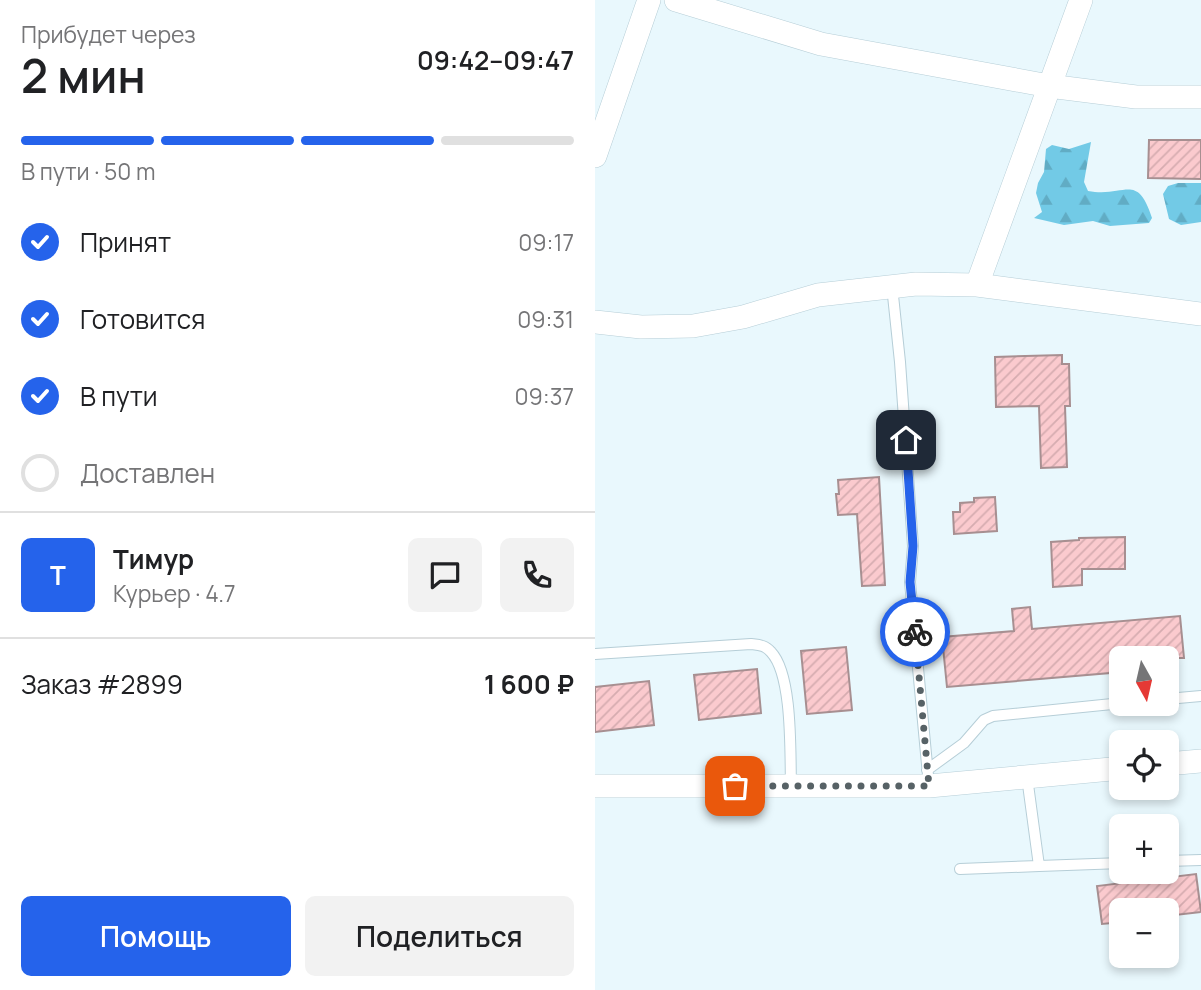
<!DOCTYPE html>
<html lang="ru">
<meta charset="utf-8">
<style>
body{margin:0;font-family:Manrope,sans-serif;background:#f2f2f2;color:#202124;height:100vh;display:flex;flex-direction:column;font-size:26px;white-space:nowrap}
*{box-sizing:border-box;margin:0}
p{font-size:23px;color:#757577}
.icon{flex:none;width:38px;height:38px;fill:none;stroke:currentColor;stroke-width:2;stroke-linecap:round;stroke-linejoin:round}
.map{position:relative;flex:1;overflow:hidden}
.sheet{display:flex;flex-direction:column;background:#fff;width:595px}
.sheet>*{flex:none}
.needle{width:46px;rotate:172deg}
.buttons{position:absolute;left:514px;top:646px;display:grid;gap:14px}
.buttons a{display:grid;place-items:center;width:70px;height:70px;border-radius:10px;background:#fff;box-shadow:0 4px 10px #0003;font-size:35px}
.pin{position:absolute;display:grid;place-items:center;width:60px;height:60px;color:#fff;margin:-30px;border-radius:14px;box-shadow:0 4px 10px #0006}
.courier{position:absolute;display:grid;place-items:center;width:70px;height:70px;margin:-35px;border:5px solid #2563eb;border-radius:50%;background:#fff;color:#222;box-shadow:0 2px 9px #0007}
.summary em{font-style:normal;font-weight:600}
.summary div{display:flex;flex-direction:column-reverse}
.summary{display:flex;align-items:center;justify-content:space-between;height:119px;padding:0 21px}
h1{font-size:46px;font-weight:600;line-height:52px}
.bar{display:grid;grid-template-columns:repeat(4,1fr);gap:10px 7px;align-content:center;height:84px;padding:0 21px}
.bar i{height:9px;border-radius:5px;background:#e0e0e0}
.bar .on{background:#2563eb}
.bar p{grid-column:span 4}
.line{display:flex;align-items:center;gap:18px;padding:0 21px;border-top:2px solid #e0e0e0}
.line div{flex:1}
.round{display:grid;place-items:center;flex:none;width:74px;height:74px;border-radius:10px;background:#f2f2f2}
ol{padding:0 21px;list-style:none}
li{display:flex;align-items:center;gap:21px;height:77px}
li p{margin-inline-start:auto}
li .icon{padding:7px;border-radius:50%;background:#2563eb;color:#fff;stroke-width:4}
li:last-child{color:#757577}
li i{width:38px;height:38px;border:4px solid #e0e0e0;border-radius:50%}
.primary-button{display:flex;gap:14px;margin-top:auto;padding:14px 21px}
.primary-button a{flex:1;height:80px;border-radius:10px;background:#2563eb;color:#fff;font-size:28px;font-weight:600;line-height:80px;text-align:center}
.primary-button a+a{background:#f2f2f2;color:#202124}
main{display:flex;flex:1;min-height:0}
.map>svg:first-child{display:block}
.forest{fill:url(#forest-firs)}
.building{fill:url(#building-hatch);stroke:#a78f91;stroke-width:2}
.lines{fill:none;stroke-linecap:round;stroke-linejoin:round}
.lane-casing{stroke:#b6ced7;stroke-width:12}
.street-casing{stroke:#b6ced7;stroke-width:24}
.lane{stroke:#fff;stroke-width:10}
.street{stroke:#fff;stroke-width:23}
.done{stroke:#576266;stroke-width:7;stroke-dasharray:0 12.6}
.route{stroke:#2563eb;stroke-width:9}
</style>
<main>
<section class="sheet">
<div class="summary"><div><h1>2 мин</h1><p>Прибудет через</p></div><em>09:42–09:47</em></div>
<div class="bar"><i class="on"></i><i class="on"></i><i class="on"></i><i></i><p>В пути · 50 m</p></div>
<ol>
<li><svg class="icon" aria-label="check" viewBox="0 0 24 24"><path d="M5 12l5 5 9-10"/></svg>Принят<p>09:17</p></li>
<li><svg class="icon" aria-label="check" viewBox="0 0 24 24"><path d="M5 12l5 5 9-10"/></svg>Готовится<p>09:31</p></li>
<li><svg class="icon" aria-label="check" viewBox="0 0 24 24"><path d="M5 12l5 5 9-10"/></svg>В пути<p>09:37</p></li>
<li><i></i>Доставлен</li>
</ol>
<div class="line" style="height:126px"><b class="round" style="background:#2563eb;color:#fff">Т</b><div><b>Тимур</b><p>Курьер · 4.7</p></div><a class="round"><svg class="icon" aria-label="chat" viewBox="0 0 24 24"><path d="M4 5h16v11H9l-5 4z"/></svg></a><a class="round"><svg class="icon" aria-label="phone" viewBox="0 0 24 24"><path d="M5 4h4l2 5-3 2q2 4 5 5l2-3 5 2v4C11 20 4 13 5 4z"/></svg></a></div>
<div class="line" style="height:91px"><div>Заказ #2899</div><b>1 600 ₽</b></div>
<div class="primary-button"><a>Помощь</a><a>Поделиться</a></div>
</section>
<div class="map">
<svg width="606" height="990" viewBox="0 0 606 990">
<defs>
<pattern id="forest-firs" width="22" height="20" patternUnits="userSpaceOnUse" patternTransform="scale(1.75)"><rect width="22" height="20" fill="#72cae6"/><path d="M5 1l3.5 6h-7zM16 11l3.5 6h-7z" fill="#61acc4"/></pattern>
<pattern id="building-hatch" width="6" height="6" patternUnits="userSpaceOnUse" patternTransform="scale(1.75)"><rect width="6" height="6" fill="#fbcace"/><path d="M-1 1l2-2M0 6l6-6M5 7l2-2" fill="none" stroke="#d6acb0"/></pattern>
</defs>
<rect width="100%" height="100%" fill="#e9f8fd"/>
<path class="forest" d="M496 142 489 182 493 191C530 198 542 171 557 218L554 223 515 226 498 221 469 225 439 218 447 212 441 193 443 183 449 172 451 149 457 145 474 149Z
M583 183H606V222L586 225 574 219 568 194 573 186Z"/>
<path class="building" d="M554 140H606V179L553 178Z
M467 355V364H474L475 406H470L472 467 446 468 444 406 401 407 400 357Z
M284 477 290 585 267 586 262 514 243 515 241 494H244L243 480Z
M400 497 402 531 359 534 358 512H365V503L379 502V498Z
M530 537V569H487V585L458 587 456 542 484 540V538Z
M435 607 437 629 585 616 589 658H527V672L352 687 347 637 419 631 417 609Z
M251 647 257 710 212 714 206 651Z
M162 669 166 713 104 720 99 675Z
M54 681 59 725 0 732V687Z
M601 874 606 912 572 916V910H527V922L507 924 502 886Z"/>
<g class="lines">
<defs>
<path id="lane" d="M297 286 305 362 318 546 315 582 334 786
M0 654 156 644C164 645 170 645 176 652 198 675 195 754 196 786
M572 699 606 696
M332 770 369 743 389 720 398 716 527 703
M432 777 444 866 527 863
M572 861 606 860
M365 869 444 866"/>
<path id="street" d="M81 0 226 44 454 86 541 97H606
M0 156 54 0
M382 285 486 0
M0 322 46 327 98 326 148 317 223 295 321 284 382 285 606 314
M572 764 606 761
M0 786H334L527 768"/>
</defs>
<use href="#lane" class="lane-casing"/>
<use href="#street" class="street-casing"/>
<use href="#lane" class="lane"/>
<use href="#street" class="street"/>
</g>
<g class="lines">
<path class="done" d="M140 786H334L320 632"/>
<path class="route" d="M311 440 318 546 315 582 320 632"/>
</g>
</svg>
<div class="buttons">
<a><svg class="needle" viewBox="-14 -14 28 28"><path d="M0-13l5 13h-10z" fill="#e53935"/><path d="M0 13l5-13h-10z" fill="#757577"/></svg></a>
<a><svg class="icon" aria-label="locate" viewBox="0 0 24 24"><circle cx="12" cy="12" r="6"/><path d="M12 2v4M12 18v4M2 12h4M18 12h4"/></svg></a>
<a>+</a>
<a>−</a>
</div>
<div class="pin" style="left:140px;top:786px;background:#ea580c"><svg class="icon" aria-label="bag" viewBox="0 0 24 24"><path d="M5 8h14l-1 12H6zM9 8a3 3 0 0 1 6 0"/></svg></div>
<div class="pin" style="left:311px;top:440px;background:#1f2937"><svg class="icon" aria-label="home" viewBox="0 0 24 24"><path d="M3 11l9-7 9 7M6 9v11h12V9"/></svg></div>
<div class="courier" style="left:320px;top:632px"><svg class="icon" aria-label="bike" viewBox="0 0 24 24"><circle cx="6" cy="16" r="4"/><circle cx="18" cy="16" r="4"/><path d="M6 16l4-8h5l3 8M10 8l3 8H6M13 5h3"/></svg></div>
</div>
</main>
